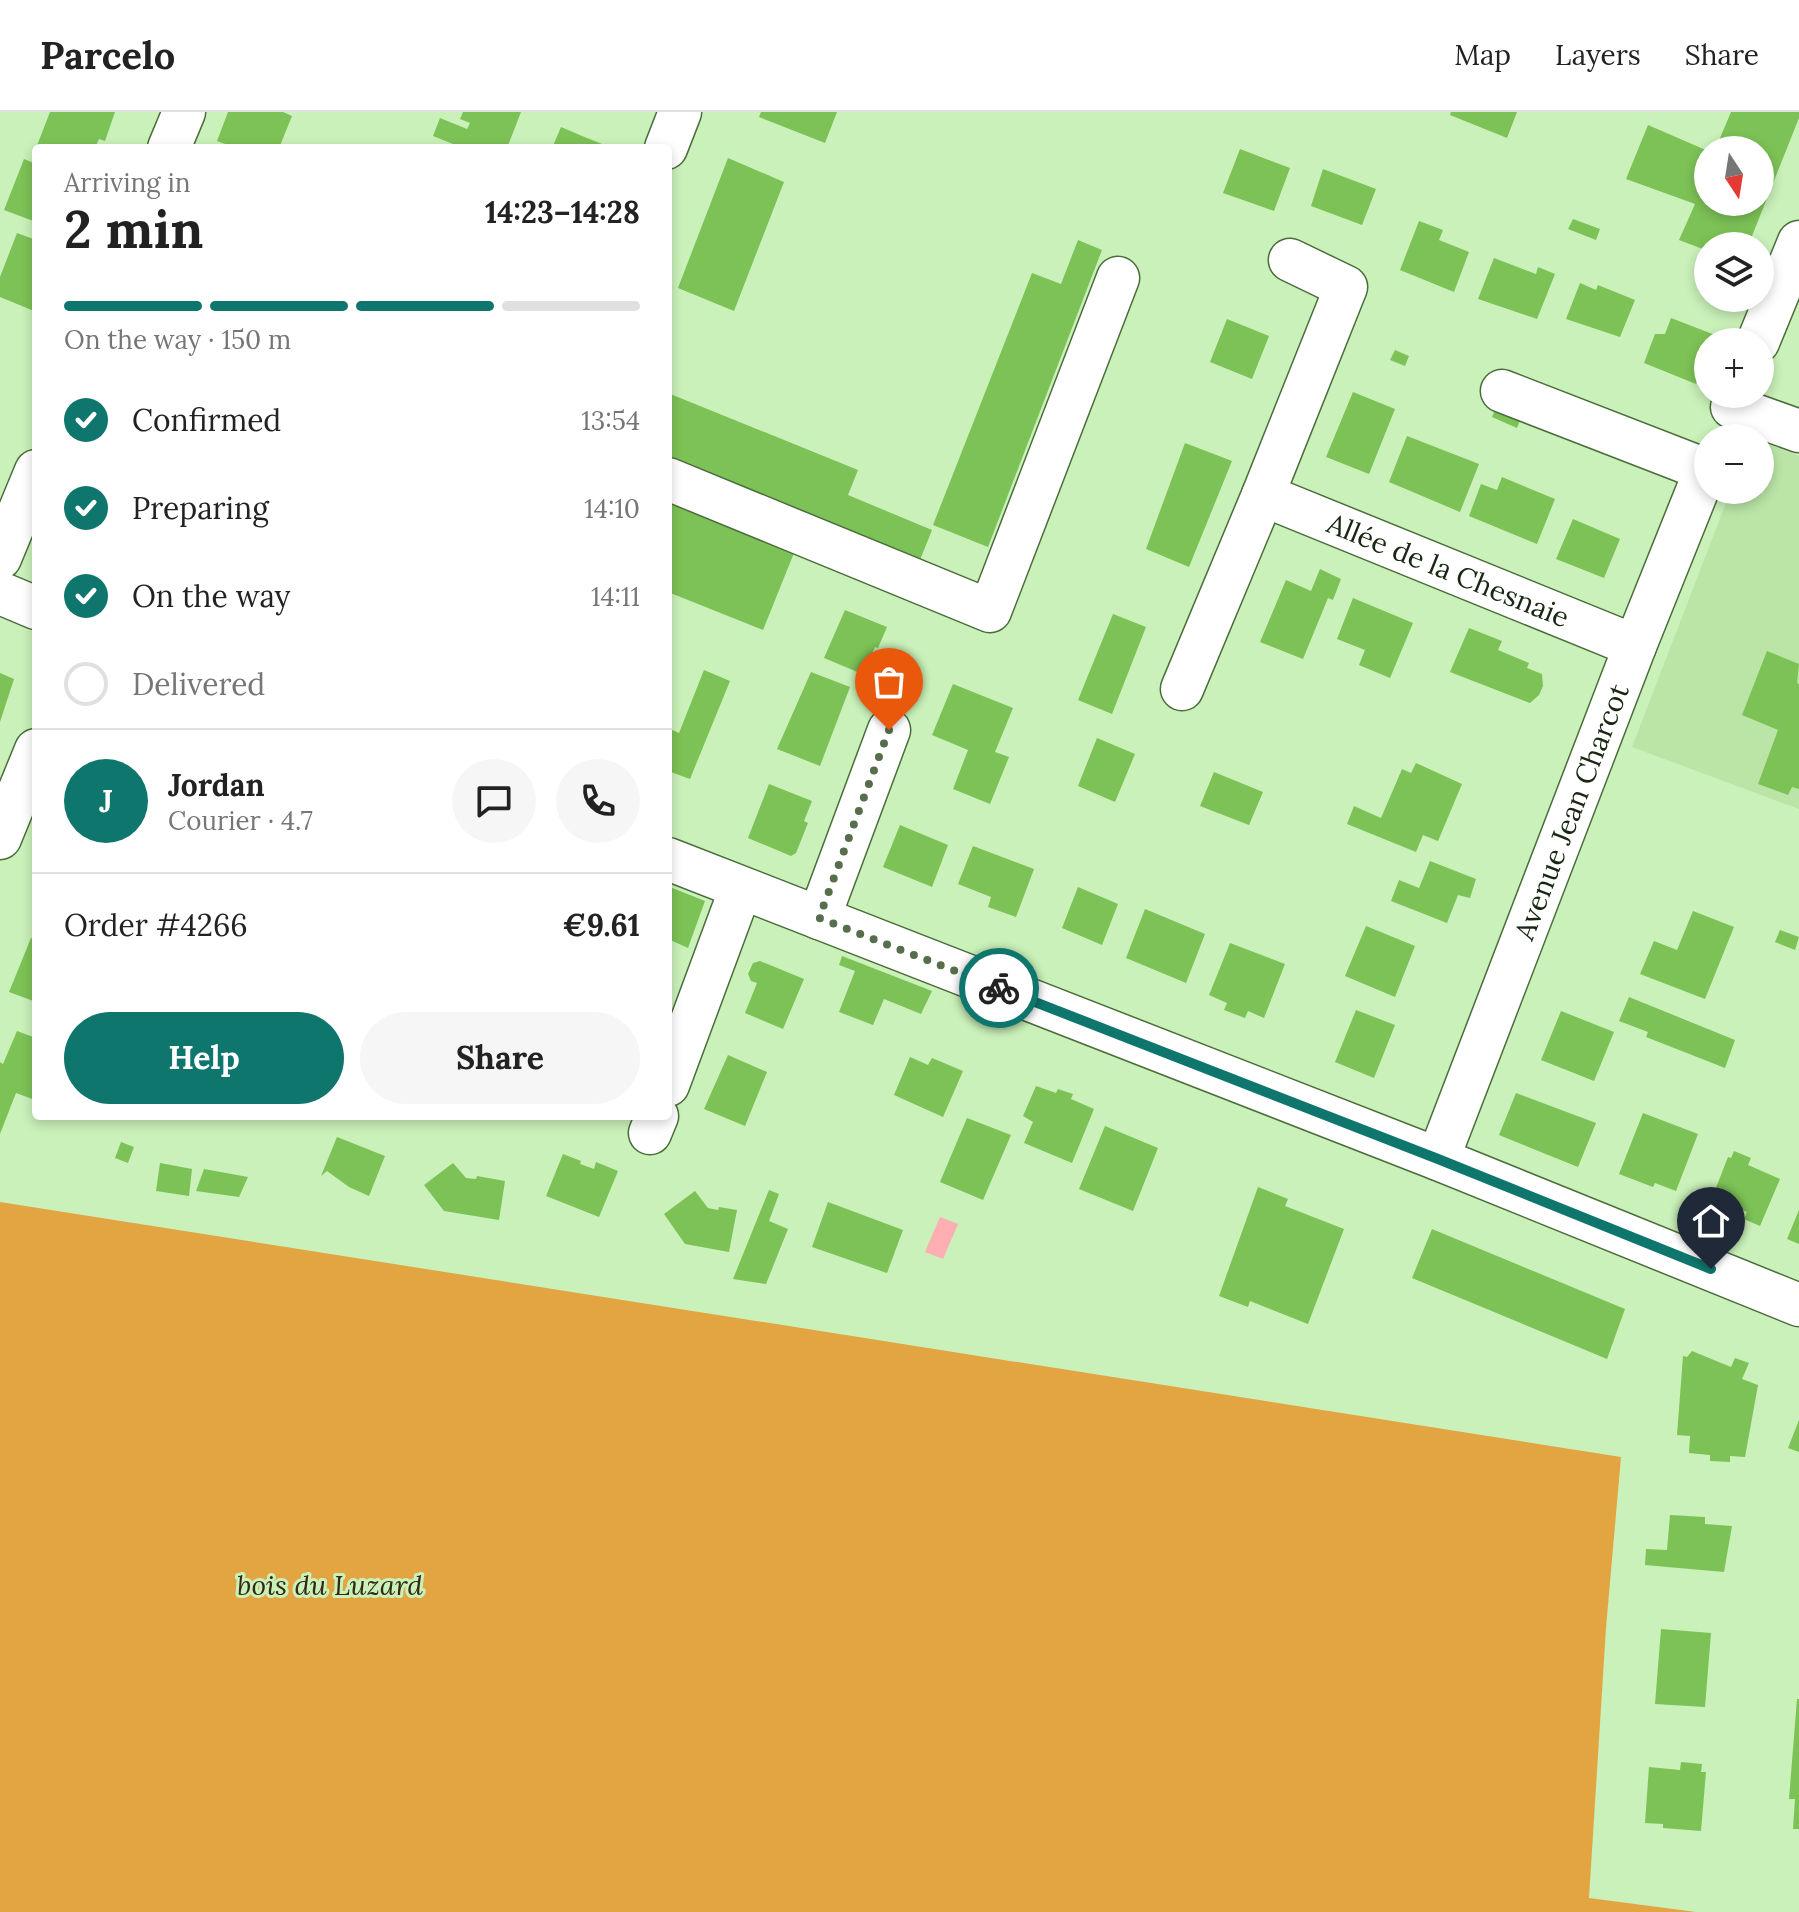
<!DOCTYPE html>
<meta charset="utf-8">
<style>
body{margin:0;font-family:Lora,serif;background:#f6f6f6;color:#222;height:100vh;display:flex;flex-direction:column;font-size:30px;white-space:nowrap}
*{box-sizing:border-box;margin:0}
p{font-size:26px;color:#767676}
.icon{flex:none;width:44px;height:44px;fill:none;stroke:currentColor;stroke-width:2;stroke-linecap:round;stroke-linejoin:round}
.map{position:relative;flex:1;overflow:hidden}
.side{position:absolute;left:32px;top:32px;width:640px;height:976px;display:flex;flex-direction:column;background:#fff;border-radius:8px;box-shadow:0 4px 12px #0003}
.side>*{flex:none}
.needle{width:52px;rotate:168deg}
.controls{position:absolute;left:1694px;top:24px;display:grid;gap:16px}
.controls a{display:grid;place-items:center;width:80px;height:80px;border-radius:50%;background:#fff;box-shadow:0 4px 12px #0003;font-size:40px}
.pin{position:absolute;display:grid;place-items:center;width:68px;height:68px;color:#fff;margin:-82px -34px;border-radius:50% 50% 50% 0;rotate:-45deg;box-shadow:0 0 8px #0007}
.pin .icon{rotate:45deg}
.courier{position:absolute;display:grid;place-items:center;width:80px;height:80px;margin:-40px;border:6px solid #0f766e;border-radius:50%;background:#fff;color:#222;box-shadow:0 2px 10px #0007}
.head em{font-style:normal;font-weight:700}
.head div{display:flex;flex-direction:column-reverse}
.head{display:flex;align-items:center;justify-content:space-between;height:136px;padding:0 32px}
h1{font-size:52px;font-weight:700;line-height:60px}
.bar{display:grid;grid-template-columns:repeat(4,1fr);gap:12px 8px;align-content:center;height:96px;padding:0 32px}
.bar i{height:10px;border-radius:6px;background:#e0e0e0}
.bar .current{background:#0f766e}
.bar p{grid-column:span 4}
.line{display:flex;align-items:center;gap:20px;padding:0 32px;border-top:2px solid #e0e0e0}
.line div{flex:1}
.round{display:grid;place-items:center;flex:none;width:84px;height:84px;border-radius:42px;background:#f6f6f6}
ol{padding:0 32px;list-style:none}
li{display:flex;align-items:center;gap:24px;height:88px}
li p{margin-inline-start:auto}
li .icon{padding:8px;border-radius:50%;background:#0f766e;color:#fff;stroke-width:4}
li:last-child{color:#767676}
li i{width:44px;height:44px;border:4px solid #e0e0e0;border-radius:50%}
.button{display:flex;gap:16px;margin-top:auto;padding:16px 32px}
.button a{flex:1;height:92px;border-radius:48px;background:#0f766e;color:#fff;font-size:32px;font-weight:700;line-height:92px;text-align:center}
.button a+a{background:#f6f6f6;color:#222}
header{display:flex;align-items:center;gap:48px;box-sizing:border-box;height:112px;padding:0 40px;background:#fff;border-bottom:2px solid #e0e0e0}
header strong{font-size:38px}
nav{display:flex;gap:44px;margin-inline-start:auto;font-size:28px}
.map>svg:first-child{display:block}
.built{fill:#bae5a7}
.green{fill:#e2a542}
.water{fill:#ffaeb2}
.building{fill:#7cc256}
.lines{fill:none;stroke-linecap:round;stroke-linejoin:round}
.minor-casing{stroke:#4b6d3b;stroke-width:45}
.minor{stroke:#fff;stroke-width:42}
.done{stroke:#566e4c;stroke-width:8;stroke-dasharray:0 14.4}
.route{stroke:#0f766e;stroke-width:10}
.labels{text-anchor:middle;stroke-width:6;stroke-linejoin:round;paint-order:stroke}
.street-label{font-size:28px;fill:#182712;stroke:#caf1b9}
.park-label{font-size:28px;font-style:italic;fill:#352814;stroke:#caf1b9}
</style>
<header>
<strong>Parcelo</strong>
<nav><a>Map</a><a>Layers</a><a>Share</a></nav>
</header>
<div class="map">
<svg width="1799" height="1800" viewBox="0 0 1799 1800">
<rect width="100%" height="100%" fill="#caf1b9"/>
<path class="built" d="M1760 329 1799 344V697L1632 635 1731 378H1760Z"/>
<path class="green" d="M0 1090 1621 1345 1606 1516 1589 1786 1696 1800H0Z"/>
<path class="water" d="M940 1105 958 1112 943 1147 925 1140Z"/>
<path class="building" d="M50 0H115L105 29 99 27 95 36H36Z
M228 0H283L292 4 279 36H236L217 29Z
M463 0H521L507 36H463L433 24 440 6 467 17 470 11 460 7Z
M761 0H837L825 31 759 5Z
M1451 0H1517L1507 26 1450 3Z
M1731 0H1799V6L1748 134H1708V139L1679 128 1695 92 1626 67 1648 13 1708 39V90H1760V38H1715Z
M561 15 582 24 612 36H552Z
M1240 37 1290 56 1274 99 1223 81Z
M728 46 784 70 734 199 678 176Z
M24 47 36 52V110L4 98Z
M1323 57 1376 77 1362 113 1311 94Z
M1573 107 1600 117 1596 128 1568 117Z
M1419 109 1443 118 1439 128 1469 140 1454 180 1400 158Z
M17 121 36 128 34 199 0 185V165Z
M1078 128 1102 138 988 435 933 413 1032 161 1061 172Z
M1494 146 1536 162 1538 155 1555 162 1537 207 1478 187Z
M1580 171 1596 178 1598 173 1635 188 1620 225 1566 207Z
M1671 206 1715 223 1712 230H1708V241L1696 272 1644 251 1655 222H1665Z
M1227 207 1269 224 1252 267 1210 250Z
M1395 238 1409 244 1405 254 1390 248Z
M1353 280 1395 297 1369 362 1326 345Z
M668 281 858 358 848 383 932 418 920 448 668 349Z
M1498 290 1523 300 1517 316 1492 305Z
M1407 324 1479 352 1460 400 1389 370Z
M1185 331 1232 349 1189 455 1146 437Z
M1502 365 1555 387 1537 432 1469 404 1481 372 1497 378Z
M668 384 796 436 763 518 668 480Z
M1573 407 1620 427 1604 466 1556 447Z
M1320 457 1341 467 1333 488 1328 486 1303 547 1260 530 1286 468 1311 479Z
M1353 486 1413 511 1390 566 1359 553 1365 538 1337 527Z
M845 498 887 515 878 536 875 535 870 546 873 549 867 564 824 546Z
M1113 502 1146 515 1112 602 1078 588Z
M1469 516 1502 529 1498 538 1529 551 1527 556 1542 562 1543 574 1539 583 1530 591 1450 560Z
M1767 539 1799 552 1797 571 1799 572V677L1792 675 1788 683 1758 672 1778 618 1742 603Z
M704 558 730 569 690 667 668 659V616L679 621Z
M811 560 850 575 820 654 777 637Z
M0 561 14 567 0 610Z
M953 572 1013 596 995 640 1009 645 990 692 953 677 968 638 932 623Z
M1097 626 1135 642 1115 690 1078 674Z
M1416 651 1462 672 1438 729 1423 723 1416 740 1347 712 1354 694 1381 706 1402 657 1411 661Z
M1214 660 1263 680 1249 713 1200 694Z
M769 672 812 689 804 709 808 711 796 741 791 744 748 726Z
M900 713 948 733 932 775 883 755Z
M973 734 1034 757 1016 805 988 795 991 785 958 772Z
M1430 749 1476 767 1470 786 1458 783 1447 811 1391 789 1399 768 1419 776Z
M670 775 705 789 688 836 668 827V781Z
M1078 775 1118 792 1102 833 1062 816Z
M1145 797 1205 822 1186 871 1126 846Z
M1693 799 1734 815 1705 887 1640 862 1654 829 1677 838Z
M1366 814 1415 834 1395 885 1345 864Z
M1780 818 1799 825 1795 838 1775 830Z
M31 826 36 828V890L9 880Z
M1230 831 1285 852 1264 906 1248 899 1245 906 1224 898 1227 891 1209 883Z
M842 844 932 879 921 902 884 887 873 913 839 900 855 859 839 853Z
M760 849 804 867 783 917 745 901 757 871 751 869 748 862 753 851Z
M1629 885 1735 928 1725 956 1646 925 1648 920 1619 909Z
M1356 898 1395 913 1374 966 1335 950Z
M1561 899 1614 920 1594 969 1541 948Z
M17 919 36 926V984L35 988 16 981 0 1022V950L3 952Z
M728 943 767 960 745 1014 704 997Z
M910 945 928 953 932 946 963 959 943 1005 894 983Z
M1036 974 1056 981 1058 977 1073 982 1071 987 1094 997 1072 1051 1024 1031 1033 1010 1023 1004Z
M1516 981 1596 1011 1578 1055 1499 1023Z
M1643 1001 1698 1022 1676 1079 1655 1071 1653 1075 1619 1062Z
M967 1006 1011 1023 983 1088 940 1070Z
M1105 1014 1158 1036 1133 1099 1079 1077Z
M337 1025 385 1044 369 1084 349 1075 327 1059 321 1064Z
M121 1030 134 1035 128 1051 115 1046Z
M1734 1039 1751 1046 1748 1053 1780 1067 1760 1114 1744 1107 1747 1100 1712 1086 1728 1045 1731 1046Z
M563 1042 581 1049 580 1052 594 1057 596 1050 618 1059 599 1105 546 1084Z
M160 1051 192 1057 189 1084 156 1079Z
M453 1051 466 1066 476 1067 477 1064 505 1069 499 1108 444 1099 424 1073Z
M204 1057 248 1065 239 1085 196 1079Z
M1258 1075 1288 1087 1285 1094 1344 1117 1308 1212 1250 1189 1248 1195 1219 1184Z
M769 1078 779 1082 769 1109 788 1117 766 1172 733 1167Z
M695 1079 708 1096 718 1098 719 1095 737 1098 729 1140 685 1132 664 1102Z
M828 1090 903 1118 887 1161 812 1135Z
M1799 1098V1132L1787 1127Z
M1432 1117 1625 1197 1607 1247 1412 1166Z
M1692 1239 1731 1255 1735 1246 1749 1251 1742 1267 1758 1273 1745 1345 1730 1344V1350L1710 1349V1343L1689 1341 1690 1324 1677 1323 1683 1244 1687 1245Z
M1799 1308V1340L1788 1336Z
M1670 1403 1705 1405V1412L1732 1414 1724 1460 1645 1453 1646 1437 1667 1438Z
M1661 1517 1711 1521 1705 1595 1655 1592Z
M1797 1587H1799V1717H1793L1795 1687H1789Z
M1681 1650 1702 1652 1701 1660H1706L1701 1719 1663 1716V1712L1645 1711 1649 1655 1680 1658Z"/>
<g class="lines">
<defs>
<g id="minor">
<path d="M169 36 184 0"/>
<path d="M666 36 680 0"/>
<path d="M1758 230 1799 130"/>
<path d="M1502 279 1706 358"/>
<path d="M1732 295 1799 319"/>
<path d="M668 367 990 499 1118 166"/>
<path id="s1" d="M1263 383 1635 534"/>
<path d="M0 446 36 359"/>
<path d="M0 481 36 496"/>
<path d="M1182 577 1263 383 1346 175 1290 148"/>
<path d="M0 726 36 638"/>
<path d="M668 747 1438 1047 1799 1193"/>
<path d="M819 806 889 618"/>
<path d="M668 973 741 776"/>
<path d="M650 1021 657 1004"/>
<path id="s2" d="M1438 1047 1635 534 1708 352"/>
</g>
</defs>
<use href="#minor" class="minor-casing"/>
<use href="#minor" class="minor"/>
</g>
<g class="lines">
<path class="done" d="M889 618 819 806 999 876"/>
<path class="route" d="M999 876 1438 1047 1711 1157"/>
</g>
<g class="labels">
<g class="street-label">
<text dy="10" stroke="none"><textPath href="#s1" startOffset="200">Allée de la Chesnaie</textPath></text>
<text dy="10" stroke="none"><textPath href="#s2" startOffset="372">Avenue Jean Charcot</textPath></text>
</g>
<g class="park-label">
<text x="330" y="1483">bois du Luzard</text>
</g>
</g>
</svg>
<div class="controls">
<a><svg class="needle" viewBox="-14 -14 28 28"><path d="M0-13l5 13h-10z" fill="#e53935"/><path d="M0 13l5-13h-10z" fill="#767676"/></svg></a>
<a><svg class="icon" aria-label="layers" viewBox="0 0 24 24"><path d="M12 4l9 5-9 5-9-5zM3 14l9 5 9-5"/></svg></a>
<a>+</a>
<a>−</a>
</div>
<div class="pin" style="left:889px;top:618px;background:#ea580c"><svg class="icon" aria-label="bag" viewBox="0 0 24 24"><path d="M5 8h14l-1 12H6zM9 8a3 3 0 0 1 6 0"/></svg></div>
<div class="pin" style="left:1711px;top:1157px;background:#1f2937"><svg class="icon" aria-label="home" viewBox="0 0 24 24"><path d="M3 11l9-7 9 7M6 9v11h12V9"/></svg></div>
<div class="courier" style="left:999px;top:876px"><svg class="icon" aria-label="bike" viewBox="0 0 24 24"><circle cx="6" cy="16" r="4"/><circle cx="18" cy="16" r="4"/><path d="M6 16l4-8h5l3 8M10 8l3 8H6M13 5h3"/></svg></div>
<section class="side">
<div class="head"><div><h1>2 min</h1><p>Arriving in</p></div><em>14:23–14:28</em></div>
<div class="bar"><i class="current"></i><i class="current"></i><i class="current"></i><i></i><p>On the way · 150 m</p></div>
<ol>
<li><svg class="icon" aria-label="check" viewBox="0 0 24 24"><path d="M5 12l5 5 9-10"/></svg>Confirmed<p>13:54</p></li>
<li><svg class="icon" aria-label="check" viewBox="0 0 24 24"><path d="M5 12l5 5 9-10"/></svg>Preparing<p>14:10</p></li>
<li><svg class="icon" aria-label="check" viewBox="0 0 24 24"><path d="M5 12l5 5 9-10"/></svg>On the way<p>14:11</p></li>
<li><i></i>Delivered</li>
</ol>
<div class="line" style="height:144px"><b class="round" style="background:#0f766e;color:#fff">J</b><div><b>Jordan</b><p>Courier · 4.7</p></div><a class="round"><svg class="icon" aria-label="chat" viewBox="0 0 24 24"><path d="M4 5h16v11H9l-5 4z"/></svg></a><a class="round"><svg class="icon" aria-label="phone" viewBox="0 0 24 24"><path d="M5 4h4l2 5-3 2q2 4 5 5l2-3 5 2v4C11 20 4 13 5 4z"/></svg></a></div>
<div class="line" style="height:104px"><div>Order #4266</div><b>€9.61</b></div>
<div class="button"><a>Help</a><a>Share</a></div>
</section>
</div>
